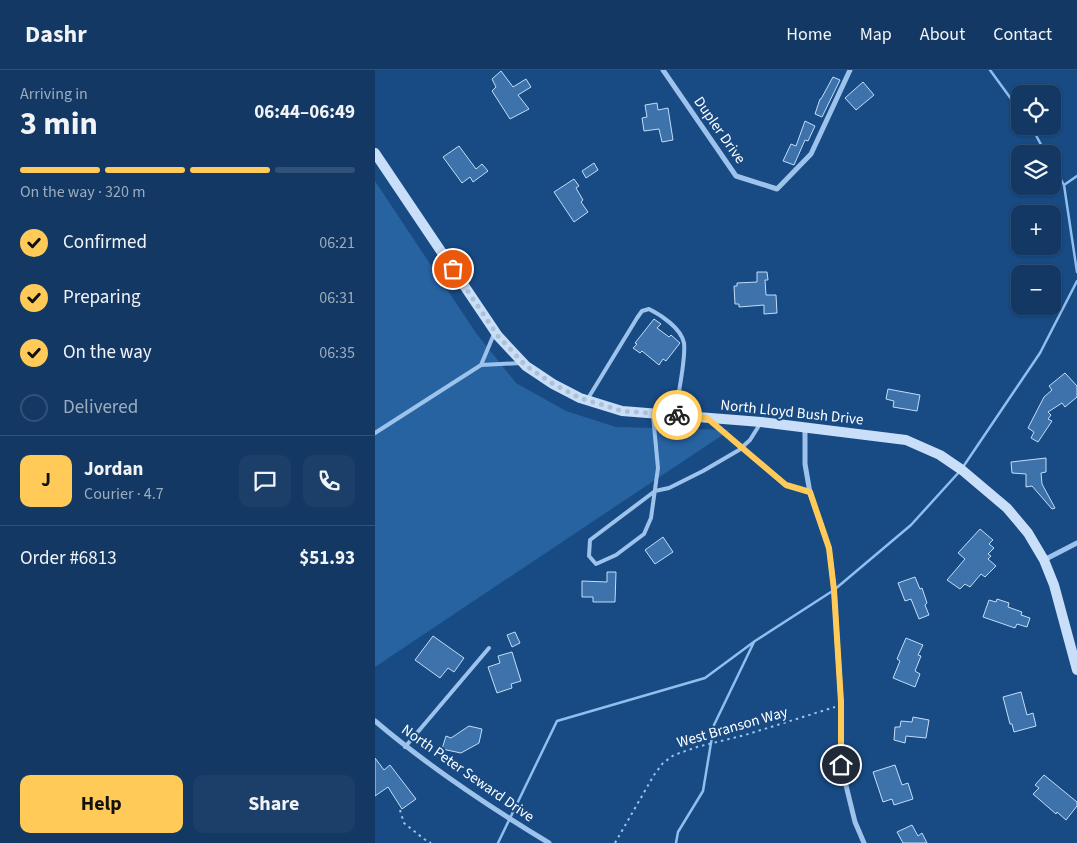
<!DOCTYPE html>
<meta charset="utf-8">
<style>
body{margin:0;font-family:"Source Sans 3",sans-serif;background:#1b3f69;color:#f1f3f6;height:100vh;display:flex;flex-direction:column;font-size:19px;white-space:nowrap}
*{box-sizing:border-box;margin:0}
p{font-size:16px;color:#9cacbe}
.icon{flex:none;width:28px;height:28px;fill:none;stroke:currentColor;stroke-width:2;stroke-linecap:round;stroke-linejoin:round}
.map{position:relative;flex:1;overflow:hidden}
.details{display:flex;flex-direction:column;background:#123863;width:375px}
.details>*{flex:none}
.controls{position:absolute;left:636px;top:15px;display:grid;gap:10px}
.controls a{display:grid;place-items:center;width:50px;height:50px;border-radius:10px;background:#123863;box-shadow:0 1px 4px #0004,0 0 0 1px #315278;font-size:25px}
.pin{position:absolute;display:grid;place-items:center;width:42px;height:42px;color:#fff;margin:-21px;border:2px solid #fff;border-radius:50%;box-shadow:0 1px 5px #0007}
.courier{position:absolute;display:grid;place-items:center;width:50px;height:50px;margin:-25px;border:4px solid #ffca58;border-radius:50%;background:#fff;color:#222;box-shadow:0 1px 6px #0007}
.headline em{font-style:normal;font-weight:700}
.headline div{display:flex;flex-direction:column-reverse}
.headline{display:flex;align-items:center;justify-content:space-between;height:85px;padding:0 20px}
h1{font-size:32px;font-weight:700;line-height:38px}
.bar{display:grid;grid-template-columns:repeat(4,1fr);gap:8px 5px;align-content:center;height:60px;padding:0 20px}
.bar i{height:6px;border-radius:4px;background:#315278}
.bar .on{background:#ffca58}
.bar p{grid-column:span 4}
.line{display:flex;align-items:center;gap:12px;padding:0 20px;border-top:1px solid #315278}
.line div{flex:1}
.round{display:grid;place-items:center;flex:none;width:52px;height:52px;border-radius:10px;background:#1b3f69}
ol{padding:0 20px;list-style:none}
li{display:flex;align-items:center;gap:15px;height:55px}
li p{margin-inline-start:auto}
li .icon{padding:5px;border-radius:50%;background:#ffca58;color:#111;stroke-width:4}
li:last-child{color:#9cacbe}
li i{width:28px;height:28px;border:2px solid #315278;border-radius:50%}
.primary-button{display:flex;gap:10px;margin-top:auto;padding:10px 20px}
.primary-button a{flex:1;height:58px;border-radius:10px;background:#ffca58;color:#111;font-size:20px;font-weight:700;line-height:58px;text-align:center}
.primary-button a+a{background:#1b3f69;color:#f1f3f6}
header{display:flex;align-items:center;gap:30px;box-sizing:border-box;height:70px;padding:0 25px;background:#123863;border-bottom:1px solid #315278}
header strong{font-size:24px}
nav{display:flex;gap:28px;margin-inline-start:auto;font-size:18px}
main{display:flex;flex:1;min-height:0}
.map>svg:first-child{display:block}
.green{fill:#2762a1}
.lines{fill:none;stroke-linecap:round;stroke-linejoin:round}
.stream{stroke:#8fbeef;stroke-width:2.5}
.building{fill:#3d72ab;stroke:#c2ddf9}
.path{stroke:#9dc3ec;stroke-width:2;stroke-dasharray:2.5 4;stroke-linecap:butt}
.lane{stroke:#9dc3ec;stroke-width:4}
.street{stroke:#9dc3ec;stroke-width:5}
.secondary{stroke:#c9dff9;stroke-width:10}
.done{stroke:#aec0d4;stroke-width:5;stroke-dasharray:0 9}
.route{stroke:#ffca58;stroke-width:6}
.labels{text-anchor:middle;stroke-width:4;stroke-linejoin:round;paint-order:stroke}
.street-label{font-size:15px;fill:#fff;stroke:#184a84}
</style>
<header>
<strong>Dashr</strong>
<nav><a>Home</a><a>Map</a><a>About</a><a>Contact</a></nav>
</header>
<main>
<section class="details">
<div class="headline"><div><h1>3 min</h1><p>Arriving in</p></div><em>06:44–06:49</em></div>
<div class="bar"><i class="on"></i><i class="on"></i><i class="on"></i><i></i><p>On the way · 320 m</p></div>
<ol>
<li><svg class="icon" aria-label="check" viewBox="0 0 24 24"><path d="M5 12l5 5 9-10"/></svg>Confirmed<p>06:21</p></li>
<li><svg class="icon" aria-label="check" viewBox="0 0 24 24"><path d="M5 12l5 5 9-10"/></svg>Preparing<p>06:31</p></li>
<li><svg class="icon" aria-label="check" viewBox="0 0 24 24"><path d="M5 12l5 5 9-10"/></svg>On the way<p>06:35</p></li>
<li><i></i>Delivered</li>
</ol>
<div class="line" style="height:90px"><b class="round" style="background:#ffca58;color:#111">J</b><div><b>Jordan</b><p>Courier · 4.7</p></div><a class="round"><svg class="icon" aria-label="chat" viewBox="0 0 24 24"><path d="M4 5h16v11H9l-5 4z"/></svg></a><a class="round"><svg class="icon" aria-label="phone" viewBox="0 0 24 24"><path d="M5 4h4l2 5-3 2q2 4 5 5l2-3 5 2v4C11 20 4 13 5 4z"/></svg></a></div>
<div class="line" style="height:65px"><div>Order #6813</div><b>$51.93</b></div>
<div class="primary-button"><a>Help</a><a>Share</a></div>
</section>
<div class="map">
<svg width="702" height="773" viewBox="0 0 702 773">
<rect width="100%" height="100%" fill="#184a84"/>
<path class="green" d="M0 111 101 263 141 313 191 341 241 357 355 360 0 597Z"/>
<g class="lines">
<path class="stream" d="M615 0 645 41
M656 56 671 84
M678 95 689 115 702 202
M689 115 702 106
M588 397 665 283 702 211
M123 773 182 651 330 608 380 571 459 520 536 455 585 401
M301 773 303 762 328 721 339 655 379 572"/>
</g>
<path class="building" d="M126 1 138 17 151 9 156 17 143 25 154 39 135 49 117 21 121 17 117 9Z
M458 7 465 10 447 47 440 44 445 29H446Z
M488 12 499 25 481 40 470 28Z
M282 33 283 40 293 38 298 70 287 72 284 59 269 61 267 48 272 47 270 35Z
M430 51 440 56 433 71 430 70 419 95 408 91 416 74 421 76Z
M84 76 101 99 107 94 113 101 98 112 95 107 87 113 68 87Z
M219 93 223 100 211 108 207 101Z
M199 109 204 116 201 118 208 130 206 132 213 142 199 152 179 122Z
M382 202H392L393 210H390L391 225H401L402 243 389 244V235L364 237V234H360L359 216H362V213L382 212Z
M279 249 286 254 282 258 294 267 296 265 305 273 291 291 288 289 284 295 267 281 265 283 258 278 262 274 260 273Z
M690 303 702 316V327L690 337 687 333 673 342 676 345 673 349 677 351 663 372 656 368 659 362 653 358 669 327 677 320 674 316Z
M513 319 545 325 542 341 518 337 519 331 511 329Z
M671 388V402L666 403 667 414 680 438 677 439 657 416 651 417V404L637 403 636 392Z
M605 459 618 470 614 474 619 478 613 484 616 486 613 489 621 496 610 507 606 504 595 517 590 514 585 519 572 510 590 489 583 483Z
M288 467 298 482 280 494 270 480Z
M232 502H241L240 532H218V527H207V511L232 512Z
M540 507 545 519 547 518 552 533 550 535 554 545 544 549 536 529 530 531 523 513Z
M622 529 634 533 633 537 647 542 646 545 655 548 652 557 642 554 640 558 608 547 614 530 621 532Z
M140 562 145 573 137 577 132 565Z
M58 566 89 588 79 602 73 598 65 608 40 590Z
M531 568 548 575 543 585 546 586 540 601 545 604 540 617 518 608 525 591 522 589Z
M137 582 146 611 136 614 137 618 122 623 113 597 125 593 123 586Z
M646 622 652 645 658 643 661 656 639 662 637 654H635L628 627Z
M538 647 554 650 551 668 531 666 530 673 519 670 520 657H525L526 651 537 652Z
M94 656 107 659 104 673 86 683 67 679 71 666 76 668Z
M0 688 9 700 15 695 41 729 27 739 13 717 0 726Z
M520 695 527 715 533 713 538 729 519 735 517 729 508 732 498 702Z
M669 705 702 732V736L691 750 682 742 681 744 658 724 664 718 660 715Z
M537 755 543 766 547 763 552 773H528L522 762Z"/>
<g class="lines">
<path class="path" d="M25 740 29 753 49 769 56 773
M240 773 279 705 288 693 299 685 322 677 370 665 460 637"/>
<path class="lane" d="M106 295 119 264
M212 330 262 248 267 241 274 239C286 245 306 258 309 273 311 289 303 326 300 343
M278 345 283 398 276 448 269 464 241 485 221 494 214 486 215 470 280 421 294 418 328 401 364 380 375 370 385 354
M335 350 411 415 435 423
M0 363 106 295 146 293
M30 677 114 578"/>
<path class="street" d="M288 0 361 106 402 119 436 84 475 0
M430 358V394L435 423 454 478 459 520 466 632V695L480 752 489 773
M669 490 702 473
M0 651C54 697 113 736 174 773"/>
<path class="secondary" d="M0 83 123 266 151 296 178 314 205 328 247 341 386 352 531 370 565 385 587 400 632 438 653 463 669 490 679 515 702 600"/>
</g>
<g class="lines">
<path class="done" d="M78 199 123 266 151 296 178 314 205 328 247 341 302 345"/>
<path class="route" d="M302 345 332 348 411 415 435 422 454 478 459 520 466 632V695"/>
</g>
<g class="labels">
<g class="street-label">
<text transform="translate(345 60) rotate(55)" y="5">Dupler Drive</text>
<text transform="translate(417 342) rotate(6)" y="5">North Lloyd Bush Drive</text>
<text transform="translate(357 657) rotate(-16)" y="5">West Branson Way</text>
<text transform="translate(93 703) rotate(35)" y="5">North Peter Seward Drive</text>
</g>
</g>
</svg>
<div class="controls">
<a><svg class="icon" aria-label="locate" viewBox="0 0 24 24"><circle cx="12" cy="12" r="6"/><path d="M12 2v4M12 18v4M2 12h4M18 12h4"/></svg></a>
<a><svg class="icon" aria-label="layers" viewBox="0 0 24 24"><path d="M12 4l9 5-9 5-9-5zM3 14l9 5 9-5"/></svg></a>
<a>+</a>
<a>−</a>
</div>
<div class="pin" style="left:78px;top:199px;background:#ea580c"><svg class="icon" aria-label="bag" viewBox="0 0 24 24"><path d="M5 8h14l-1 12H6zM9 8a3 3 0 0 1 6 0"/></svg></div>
<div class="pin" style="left:466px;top:695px;background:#1f2937"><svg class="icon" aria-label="home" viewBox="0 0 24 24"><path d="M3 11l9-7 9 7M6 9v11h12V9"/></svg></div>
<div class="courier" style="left:302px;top:345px"><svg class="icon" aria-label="bike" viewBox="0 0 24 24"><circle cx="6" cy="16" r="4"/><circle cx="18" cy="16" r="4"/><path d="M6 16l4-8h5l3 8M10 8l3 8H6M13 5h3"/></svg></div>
</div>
</main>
